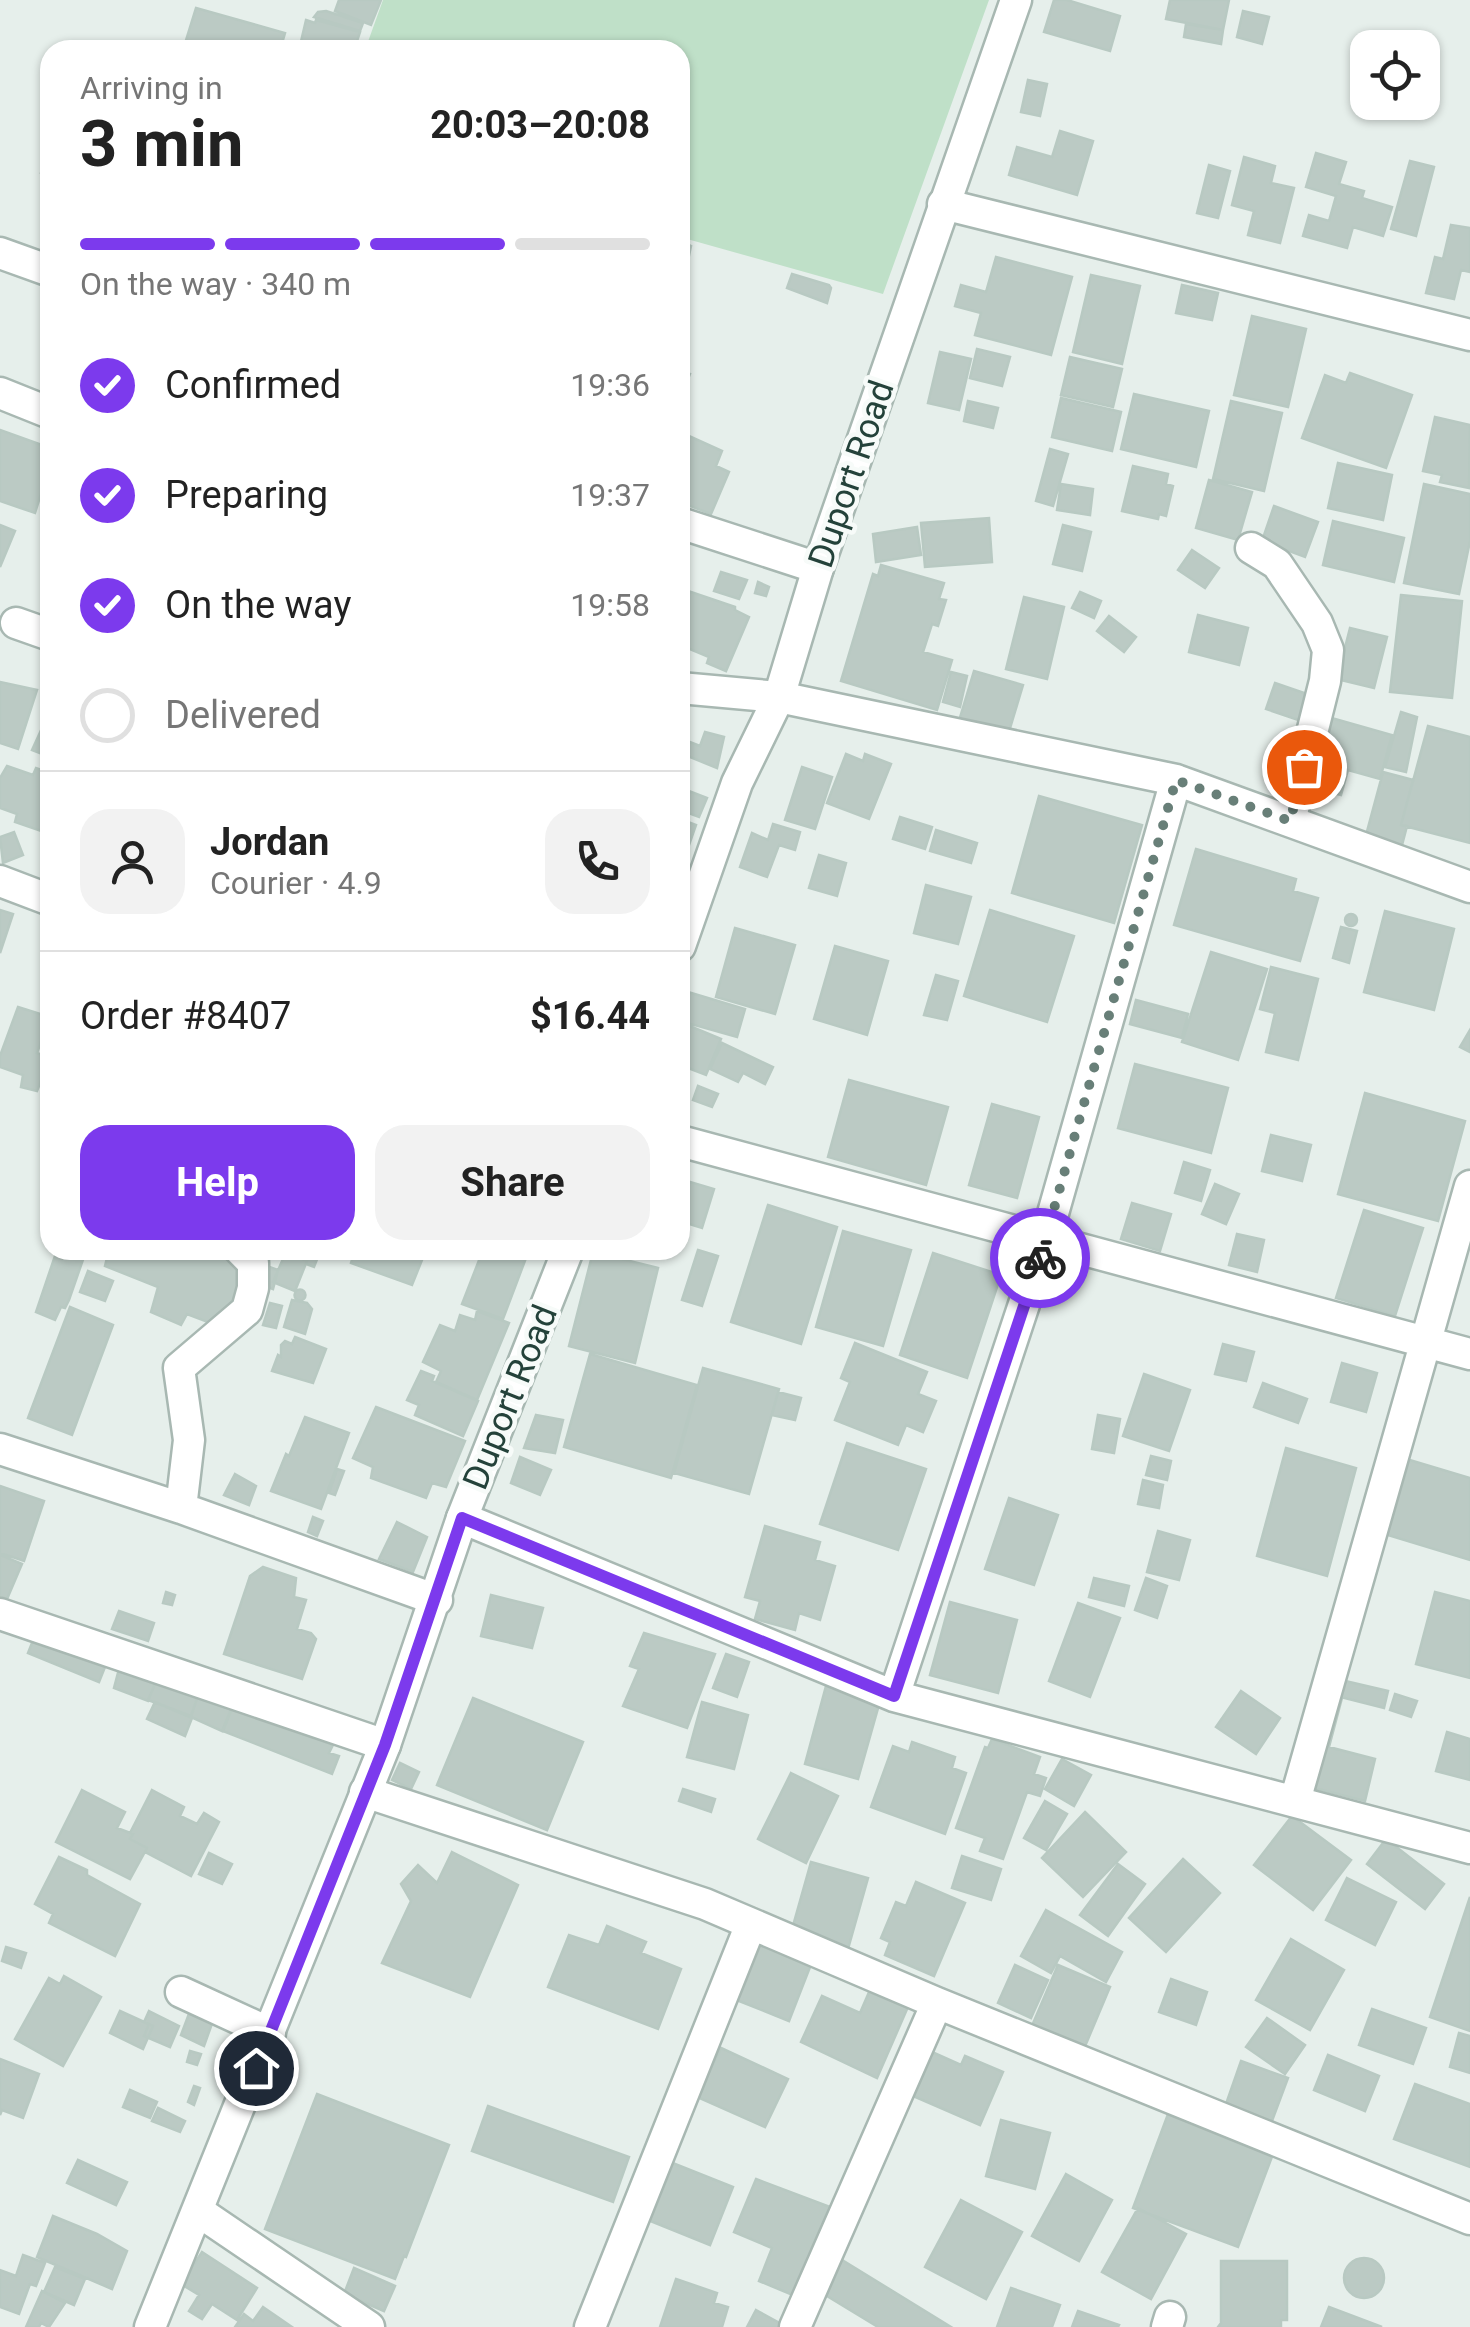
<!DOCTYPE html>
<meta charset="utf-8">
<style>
body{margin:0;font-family:Roboto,sans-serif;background:#f2f2f2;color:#222;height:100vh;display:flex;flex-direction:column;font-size:38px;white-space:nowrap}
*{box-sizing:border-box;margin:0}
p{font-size:32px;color:#767676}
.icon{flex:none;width:55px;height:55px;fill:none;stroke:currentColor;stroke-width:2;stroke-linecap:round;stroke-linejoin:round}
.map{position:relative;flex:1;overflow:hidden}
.side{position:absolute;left:40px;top:40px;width:650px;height:1220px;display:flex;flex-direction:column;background:#fff;border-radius:30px;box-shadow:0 2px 8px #0004}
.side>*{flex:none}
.fabs{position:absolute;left:1350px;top:30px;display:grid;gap:20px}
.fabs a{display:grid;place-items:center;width:90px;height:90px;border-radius:20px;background:#fff;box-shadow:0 2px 8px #0004;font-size:50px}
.pin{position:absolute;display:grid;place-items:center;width:85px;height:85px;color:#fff;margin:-42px;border:5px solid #fff;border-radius:50%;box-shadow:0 2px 10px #0007}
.courier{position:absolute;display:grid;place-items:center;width:100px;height:100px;margin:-50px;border:8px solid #7c3aed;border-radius:50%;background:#fff;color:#222;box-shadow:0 2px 12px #0007}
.summary em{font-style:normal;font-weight:700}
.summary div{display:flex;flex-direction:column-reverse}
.summary{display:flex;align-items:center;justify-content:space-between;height:170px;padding:0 40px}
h1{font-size:65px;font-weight:700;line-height:75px}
.bar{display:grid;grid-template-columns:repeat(4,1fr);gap:15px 10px;align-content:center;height:120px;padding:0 40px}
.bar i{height:12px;border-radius:8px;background:#e0e0e0}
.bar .on{background:#7c3aed}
.bar p{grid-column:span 4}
.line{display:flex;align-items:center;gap:25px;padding:0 40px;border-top:2px solid #e0e0e0}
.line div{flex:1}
.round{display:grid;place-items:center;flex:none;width:105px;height:105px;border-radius:30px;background:#f2f2f2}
ol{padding:0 40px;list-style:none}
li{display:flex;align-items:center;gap:30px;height:110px}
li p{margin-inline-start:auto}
li .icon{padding:10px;border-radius:50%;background:#7c3aed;color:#fff;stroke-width:4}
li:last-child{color:#767676}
li i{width:55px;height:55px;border:5px solid #e0e0e0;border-radius:50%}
.cta{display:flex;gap:20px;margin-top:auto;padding:20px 40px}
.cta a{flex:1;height:115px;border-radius:30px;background:#7c3aed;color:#fff;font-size:40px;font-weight:700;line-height:115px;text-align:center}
.cta a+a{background:#f2f2f2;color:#222}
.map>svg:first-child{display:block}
.green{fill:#bfe0c8}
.building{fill:#bbcac4;stroke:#b8c9c2;stroke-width:2.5}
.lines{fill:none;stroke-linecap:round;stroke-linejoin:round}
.minor-casing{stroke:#a8b8b2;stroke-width:35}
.tertiary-casing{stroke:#a8b8b2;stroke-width:35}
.minor{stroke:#fff;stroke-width:30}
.tertiary{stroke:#fff;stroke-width:30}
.done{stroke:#687f78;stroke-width:10;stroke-dasharray:0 18}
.route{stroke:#7c3aed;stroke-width:12}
.labels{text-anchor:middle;stroke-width:9;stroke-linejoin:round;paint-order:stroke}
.street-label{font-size:35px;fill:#24423a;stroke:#f7fbf9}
</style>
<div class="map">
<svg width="1470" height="2327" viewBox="0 0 1470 2327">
<rect width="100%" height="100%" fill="#e6efeb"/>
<path class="green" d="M383 0H989L883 294 680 237V50H365Z"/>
<path class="building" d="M339 0H381L371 25 335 11Z
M1054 0H1067L1120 16 1110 51 1044 32Z
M1170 0H1229L1223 30 1166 19Z
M196 8 285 33 280 50H183Z
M326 11 363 23 360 31 314 17 318 12Z
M1243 11 1269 17 1262 44 1237 37Z
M306 20 315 23 316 20 360 32 354 50H299Z
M1186 24 1223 30 1221 44 1184 37Z
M1028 80 1047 84 1040 116 1021 112Z
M1060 131 1093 141 1077 195 1009 175 1017 147 1052 157Z
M50 142V176L41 173Z
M1316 153 1346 162 1339 184 1364 191 1362 198 1392 207 1383 236 1353 227 1347 248 1303 236 1309 215 1329 221 1336 196 1306 187Z
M1244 157 1275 166 1271 183 1294 188 1280 243 1248 235 1254 211 1232 205Z
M1410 161 1434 167 1416 236 1391 229Z
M1209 165 1230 171 1218 218 1197 213Z
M1451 225 1470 228V272L1461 270 1454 299 1426 293 1435 257 1443 259Z
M680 241 691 246 686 270 680 269Z
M996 257 1072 277 1051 355 975 335 981 313 955 306 961 285 986 292Z
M792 274 829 285 831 288 827 303 787 288Z
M1091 275 1140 286 1122 364 1073 352Z
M1182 285 1218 293 1212 320 1176 313Z
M1252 316 1306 329 1288 407 1234 395Z
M977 349 1010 357 1002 386 970 378Z
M940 352 971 359 959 410 928 403Z
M1070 357 1122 369 1113 407 1061 395Z
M680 370 690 374 682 393 680 392Z
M1350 373 1412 395 1386 468 1302 438 1325 375 1346 383Z
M1134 394 1209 411 1196 467 1121 449Z
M1061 398 1121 412 1112 451 1052 437Z
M968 401 998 408 993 428 964 421Z
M1231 401 1282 413 1264 491 1213 479Z
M1435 417 1470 425 1469 488 1440 482 1442 475 1423 471Z
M0 430 50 448V465L35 513 0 501Z
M680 432 722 451 716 466 729 472 711 514 680 502Z
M1050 449 1068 454 1053 506 1036 501Z
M1338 463 1392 475 1383 520 1328 508Z
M1133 466 1168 474 1166 484 1173 486 1166 516 1159 514 1158 519 1122 511Z
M1209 480 1252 492 1238 540 1196 528Z
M1061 484 1093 489 1090 515 1057 510Z
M1424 484 1470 494V541L1459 594 1404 583Z
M1274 506 1318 522 1305 557 1262 541Z
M989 518 992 562 925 567 921 523Z
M1333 521 1404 538 1394 582 1323 565Z
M0 525 15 531 0 567Z
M1063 525 1091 532 1082 571 1053 564Z
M917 527 921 555 876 562 873 534Z
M1192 550 1219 568 1205 588 1178 570Z
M881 565 944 583 939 599 946 600 938 626 932 624 923 652 952 660 937 710 841 681 873 574 878 576Z
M721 572 747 580 739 599 714 591Z
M758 582 769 587 766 596 755 593Z
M688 591 735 607V610L749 617 726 671 707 663 709 657 680 645V606Z
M1080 592 1101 601 1094 618 1072 608Z
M1401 595 1462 601 1452 698 1390 692Z
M1024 597 1064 607 1047 679 1006 669Z
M1198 615 1248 628 1239 665 1189 652Z
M1109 616 1136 637 1124 652 1097 631Z
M1350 628 1387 637 1374 688 1337 679Z
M974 671 1023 685 1008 735 959 721Z
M951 672 967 676 960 707 943 702Z
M0 682 37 690 18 749 0 743Z
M1275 683 1313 696 1304 722 1266 709Z
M1401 712 1417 717 1406 772 1385 767Z
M1328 717 1392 735 1380 779 1348 770 1341 795 1309 787Z
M43 726 50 729V757L32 750Z
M1428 726 1470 737V843L1401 825Z
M705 732 724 737 717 768 680 753V738L700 746Z
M846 754 863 761 865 754 891 764 869 819 827 803Z
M7 766 33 775 36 768 50 773V834L15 822 17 814 0 808V778Z
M802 767 832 777 815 829 785 820Z
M1383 772 1413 780 1401 825 1407 826 1401 849 1365 839Z
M681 788 707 798 699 817 680 810Z
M1039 796 1142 825 1114 923 1012 893Z
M900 817 932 827 925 849 893 839Z
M680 819 696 825 689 845 680 841Z
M773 824 800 832 795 850 779 845 767 877 740 867 752 833 768 840Z
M936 830 977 843 971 863 930 851Z
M14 832 23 855 3 863 0 837Z
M1196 849 1296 879 1293 891 1318 898 1300 961 1174 925Z
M819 855 846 863 837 896 809 888Z
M926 885 971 897 958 944 914 933Z
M0 910 13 914 0 953Z
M990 910 1074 936 1047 1022 964 996Z
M1385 911 1454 929 1434 1010 1364 992Z
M1345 920a6 6 0 1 1 12 0a6 6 0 1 1-12 0Z
M1341 927 1357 931 1349 963 1333 958Z
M735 928 795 945 775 1014 716 997Z
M835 946 888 961 867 1035 814 1019Z
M1211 952 1267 969 1238 1060 1182 1042Z
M1271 967 1318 979 1298 1060 1266 1052 1275 1013 1260 1009Z
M936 975 958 981 947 1020 924 1015Z
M688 992 745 1009 737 1037 680 1021Z
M1136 1000 1188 1014 1182 1038 1130 1024Z
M18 1007 50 1017 37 1053 50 1058V1083L41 1081 37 1091 21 1087 23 1075 0 1067V1056Z
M680 1022 721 1039 706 1075 683 1066 680 1074Z
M1470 1030V1052L1460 1047Z
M722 1043 773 1067 765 1084 743 1073 738 1082 710 1069Z
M1135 1064 1228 1088 1211 1153 1118 1128Z
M849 1080 948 1107 926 1185 828 1157Z
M698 1086 718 1094 712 1107 693 1100Z
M1365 1093 1465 1121 1438 1221 1338 1194Z
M992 1104 1039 1117 1017 1198 969 1185Z
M1271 1135 1311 1145 1302 1181 1262 1171Z
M1184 1162 1210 1170 1201 1201 1175 1193Z
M680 1179 714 1189 702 1228 680 1221Z
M1215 1184 1239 1194 1226 1224 1202 1214Z
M1132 1203 1171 1214 1160 1251 1121 1239Z
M768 1205 837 1227 801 1344 731 1322Z
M1364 1210 1423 1228 1395 1316 1336 1298Z
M843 1231 911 1250 883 1346 816 1327Z
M1237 1234 1264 1240 1257 1272 1229 1265Z
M57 1250 86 1251 69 1300 65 1308 61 1307 55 1320 36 1312Z
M109 1250H234L247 1284 221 1327 187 1314 181 1325 151 1312 158 1287 105 1266Z
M355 1250H426L412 1285 351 1263Z
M483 1250H529L503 1319 462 1304Z
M698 1250 718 1256 702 1306 682 1300Z
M286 1252 307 1261 295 1291 273 1282Z
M593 1252 658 1268 635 1363 569 1346Z
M309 1253 318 1257 314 1267 306 1264Z
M933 1253 1001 1275 967 1378 900 1355Z
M264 1265 278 1270 273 1289 257 1283Z
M88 1271 113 1281 105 1301 80 1292Z
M294.5 1295a5.5 5.5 0 1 1 11 0a5.5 5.5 0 1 1-11 0Z
M292 1300 307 1303 312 1309 305 1334 284 1327Z
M270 1303 282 1306 276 1328 263 1325Z
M70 1307 113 1325 72 1435 28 1418Z
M477 1311 509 1323 477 1400 436 1382 441 1371 423 1362 440 1325 455 1331 460 1315 475 1320Z
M295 1337 326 1349 313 1383 272 1371 278 1355 281 1357V1345L285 1341 292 1344Z
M855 1343 927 1372 918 1394 936 1401 923 1432 906 1425 898 1445 835 1420 850 1382 841 1378Z
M1223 1344 1254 1352 1246 1381 1215 1374Z
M590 1354 697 1385 671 1478 564 1447Z
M1342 1363 1377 1373 1366 1412 1331 1402Z
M703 1368 779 1389 749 1494 674 1473Z
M421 1371 434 1376 432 1381 478 1401 463 1436 415 1415 419 1405 407 1400Z
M1144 1374 1190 1390 1169 1451 1123 1436Z
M1263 1383 1307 1399 1298 1423 1254 1407Z
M778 1392 801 1398 795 1420 772 1415Z
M376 1407 465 1441 446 1487 432 1483 426 1498 371 1478 373 1467 353 1458Z
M536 1415 563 1420 555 1453 524 1448Z
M1098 1415 1120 1419 1114 1453 1092 1449Z
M305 1417 349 1433 321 1509 271 1491 286 1454 289 1456Z
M847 1443 926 1469 898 1550 820 1524Z
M1286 1448 1356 1468 1327 1576 1257 1556Z
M1151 1456 1171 1461 1167 1480 1146 1475Z
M520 1457 551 1470 540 1495 511 1483Z
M1403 1458 1470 1478V1560L1381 1533Z
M337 1469 344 1471 335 1495 329 1493Z
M235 1474 256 1486 249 1505 224 1495Z
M1143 1480 1163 1485 1159 1508 1138 1504Z
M0 1486 44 1501 24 1561 0 1553Z
M1009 1498 1058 1515 1034 1585 985 1569Z
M313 1517 323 1521 317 1536 308 1532Z
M397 1522 427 1537 413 1572 379 1559Z
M765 1526 820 1542 815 1560 835 1566 820 1620 799 1613 795 1630 755 1619 760 1601 745 1597Z
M1158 1531 1190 1540 1179 1580 1147 1572Z
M0 1555 22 1564 7 1599 0 1596Z
M263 1567 296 1578 294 1597 306 1600 297 1629 311 1633 316 1639 302 1679 224 1654 250 1576Z
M1094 1578 1129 1586 1124 1606 1089 1597Z
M1146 1578 1167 1586 1157 1618 1135 1610Z
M166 1592 175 1595 172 1605 163 1603Z
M1435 1592 1470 1601V1678L1416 1664Z
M491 1595 543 1608 532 1648 481 1636Z
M950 1602 1017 1620 998 1693 930 1675Z
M1078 1603 1120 1618 1090 1697 1049 1681Z
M119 1611 154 1623 148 1641 112 1629Z
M36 1633 107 1662 99 1682 28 1653Z
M644 1633 715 1654 687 1728 623 1706 639 1669 630 1666Z
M726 1654 749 1662 737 1697 713 1688Z
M119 1669 155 1684 148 1701 114 1688Z
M153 1679 198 1696 191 1716 148 1700 155 1684Z
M1341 1680 1388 1691 1384 1708 1337 1696Z
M826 1686 880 1701 858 1779 805 1764Z
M1241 1691 1280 1718 1256 1754 1216 1727Z
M1395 1694 1417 1701 1411 1717 1390 1710Z
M198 1695 232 1707 222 1731 191 1717Z
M1330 1695 1342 1698 1329 1747 1375 1759 1365 1801 1306 1786Z
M473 1698 583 1742 547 1830 437 1785Z
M155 1702 192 1718 185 1736 147 1719Z
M702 1702 748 1715 734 1769 687 1757Z
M232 1708 247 1715 249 1710 333 1745 329 1753 339 1756 332 1774 223 1731Z
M1447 1732 1470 1739V1780L1436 1771Z
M992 1739 1040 1757 1034 1774 1046 1778 1040 1796 1027 1792 1003 1859 980 1851 985 1838 956 1828 985 1747 988 1748Z
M912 1742 955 1757 952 1768 966 1773 945 1834 871 1807 893 1746 909 1752Z
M1062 1759 1091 1775 1074 1806 1045 1789Z
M400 1763 419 1772 411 1789 392 1780Z
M791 1773 838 1796 806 1863 758 1839Z
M683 1789 715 1799 711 1812 679 1801Z
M82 1790 125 1812 117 1828 133 1834 130 1839 147 1848 130 1879 56 1842Z
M152 1790 184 1807 180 1816 197 1824 204 1813 219 1822 191 1876 145 1852 147 1848 130 1839 133 1834 130 1833Z
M1045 1801 1067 1814 1046 1850 1024 1838Z
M1085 1812 1126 1852 1083 1897 1042 1858Z
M1292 1816 1351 1860 1313 1910 1254 1865Z
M1386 1839 1444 1884 1425 1909 1367 1864Z
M452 1852 518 1885 470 1997 382 1963 411 1901 401 1884 418 1865 437 1883Z
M209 1853 232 1864 222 1884 199 1874Z
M962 1856 1001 1869 991 1900 952 1888Z
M59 1857 87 1870V1875L140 1904 115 1956 49 1923 53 1914 35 1904Z
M1183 1859 1220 1893 1166 1952 1129 1918Z
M811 1862 868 1878 848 1949 791 1933Z
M1118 1864 1145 1884 1108 1936 1080 1915Z
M1347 1878 1396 1902 1375 1945 1326 1920Z
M916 1882 965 1903 934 1976 885 1955 890 1942 881 1938 896 1902 906 1906Z
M1470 1897V2031L1430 2017Z
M1046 1910 1122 1952 1106 1982 1060 1956 1051 1973 1021 1956Z
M607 1926 646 1942 641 1953 681 1969 658 2029 548 1987 569 1935 599 1945Z
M759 1939 812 1962 789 2021 734 1999Z
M1291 1939 1344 1970 1310 2030 1256 2000Z
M6 1947 26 1953 21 1968 2 1961Z
M1015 1965 1048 1980 1031 2018 998 2003Z
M1058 1965 1110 1987 1083 2051 1031 2028Z
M64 1976 101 1997 63 2066 15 2039 49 1978 60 1984Z
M1171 1979 1207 1992 1196 2025 1159 2012Z
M873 1983 911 2000 877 2078 801 2042 822 1996 860 2013Z
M1372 2009 1426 2028 1413 2064 1359 2045Z
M120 2011 153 2026 143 2049 110 2033Z
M149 2011 179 2026 170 2047 144 2036 149 2024 144 2022Z
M190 2011 214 2018 204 2046 181 2035Z
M1267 2018 1305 2045 1285 2074 1246 2047Z
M1459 2033 1470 2036V2073L1450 2067Z
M721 2048 788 2079 765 2127 697 2097Z
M923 2048 961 2065 965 2056 1003 2072 980 2125 904 2092Z
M190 2051 201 2054 197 2065 187 2062Z
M1328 2055 1379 2076 1365 2111 1314 2090Z
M0 2059 39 2074 23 2118 2 2110 0 2115Z
M1241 2061 1288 2078 1272 2121 1226 2104Z
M1415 2084 1470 2104V2167L1394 2139Z
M194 2086 200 2088 194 2105 188 2102Z
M130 2090 157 2102 150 2118 123 2107Z
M317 2094 449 2145 406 2257 404 2256 395 2279 265 2229Z
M488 2106 629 2157 613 2202 472 2151Z
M158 2108 185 2121 180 2132 152 2121Z
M1168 2114 1273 2154 1238 2247 1133 2208Z
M1001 2120 1050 2133 1035 2189 986 2176Z
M660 2158 733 2187 710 2245 638 2216Z
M78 2160 127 2182 116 2205 67 2183Z
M1066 2174 1112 2200 1079 2261 1032 2236Z
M756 2179 830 2207 793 2295 759 2281 772 2248 734 2232Z
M961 2200 1022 2232 986 2299 925 2267Z
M1138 2208 1186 2234 1151 2299 1102 2272Z
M53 2216 97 2234 127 2251 112 2289 37 2257Z
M202 2252 257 2288 237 2320 212 2304 202 2319 189 2311 199 2295 181 2284Z
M23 2255 45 2263 36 2286 30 2284 19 2314 0 2307V2270L16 2276Z
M834 2255 951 2327H878L814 2288Z
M1344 2278a20 20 0 1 1 40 0a20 20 0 1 1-40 0Z
M1221 2261H1287V2320H1281V2327H1218L1221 2323Z
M55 2267 85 2279 74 2305 44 2292Z
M354 2268 395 2286 384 2311 344 2294Z
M676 2279 717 2293 714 2303 728 2307 722 2327H660Z
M1011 2288 1060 2305 1052 2327H997Z
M42 2291 65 2303 49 2327 41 2323 39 2327H26Z
M263 2307 292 2327H235L244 2314 253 2321Z
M1329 2307 1382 2327H1321Z
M756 2310 785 2326V2327H747Z
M1078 2311 1119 2325 1118 2327H1072Z"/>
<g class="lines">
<defs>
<path id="minor" d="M943 204 1470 335
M0 253 50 271
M0 393 50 413
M680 523 818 568
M1251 548 1277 564 1317 623 1328 650 1325 681 1290 821
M16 623 50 635
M680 688 779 697 1176 780 1470 887
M0 881 50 900
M680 1141 1470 1354
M0 1449 181 1508 437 1600
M181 1508 189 1440 179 1368 247 1310 253 1288V1263L240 1250
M462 1518 894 1696 1470 1848
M0 1614 385 1745
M894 1696 1046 1238 1176 780
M365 1792 705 1904 937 2003 1470 2219
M1295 1801 1470 1186
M181 1992 270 2033
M198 2211 369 2327
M590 2327 751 1924
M795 2327 937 2003
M1167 2327 1170 2317"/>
<path id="tertiary" d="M680 946 737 783 779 697 818 568 1016 0
M150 2327 385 1745 462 1518 568 1250"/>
</defs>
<use href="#minor" class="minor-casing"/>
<use href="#tertiary" class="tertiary-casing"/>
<use href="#minor" class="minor"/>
<use href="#tertiary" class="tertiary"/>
</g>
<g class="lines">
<path class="done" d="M1040 1258 1176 780 1290 821 1304 767"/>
<path class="route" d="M256 2068 385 1745 462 1518 894 1696 1040 1258"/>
</g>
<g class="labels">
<g class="street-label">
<text transform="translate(851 474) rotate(-71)" y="12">Duport Road</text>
<text transform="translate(510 1397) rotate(-68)" y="12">Duport Road</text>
</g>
</g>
</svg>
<div class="fabs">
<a><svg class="icon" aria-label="locate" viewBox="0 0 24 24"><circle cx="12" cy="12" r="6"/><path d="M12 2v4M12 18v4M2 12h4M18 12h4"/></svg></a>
</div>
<div class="pin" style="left:1304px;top:767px;background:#ea580c"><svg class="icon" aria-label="bag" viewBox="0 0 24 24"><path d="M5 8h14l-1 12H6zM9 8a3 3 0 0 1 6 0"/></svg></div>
<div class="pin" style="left:256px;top:2068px;background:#1f2937"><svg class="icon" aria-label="home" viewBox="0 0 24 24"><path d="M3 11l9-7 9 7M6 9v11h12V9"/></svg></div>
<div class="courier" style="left:1040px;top:1258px"><svg class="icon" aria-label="bike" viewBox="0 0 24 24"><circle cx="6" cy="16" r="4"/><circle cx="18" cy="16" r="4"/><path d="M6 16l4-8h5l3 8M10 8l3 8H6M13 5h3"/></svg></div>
<section class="side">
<div class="summary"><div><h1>3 min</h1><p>Arriving in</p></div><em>20:03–20:08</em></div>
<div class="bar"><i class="on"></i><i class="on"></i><i class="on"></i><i></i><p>On the way · 340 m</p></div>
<ol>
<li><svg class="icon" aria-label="check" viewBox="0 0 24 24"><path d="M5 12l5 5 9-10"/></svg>Confirmed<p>19:36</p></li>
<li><svg class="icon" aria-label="check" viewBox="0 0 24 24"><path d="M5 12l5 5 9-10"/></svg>Preparing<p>19:37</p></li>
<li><svg class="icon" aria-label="check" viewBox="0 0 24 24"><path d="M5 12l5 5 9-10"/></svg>On the way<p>19:58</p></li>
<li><i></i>Delivered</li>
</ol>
<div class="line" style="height:180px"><a class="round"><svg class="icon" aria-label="person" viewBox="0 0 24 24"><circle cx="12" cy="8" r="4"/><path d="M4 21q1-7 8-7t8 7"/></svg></a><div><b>Jordan</b><p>Courier · 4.9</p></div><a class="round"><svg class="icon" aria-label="phone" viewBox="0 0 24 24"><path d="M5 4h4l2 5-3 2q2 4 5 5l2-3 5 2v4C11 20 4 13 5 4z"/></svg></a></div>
<div class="line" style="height:130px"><div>Order #8407</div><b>$16.44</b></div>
<div class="cta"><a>Help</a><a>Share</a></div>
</section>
</div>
